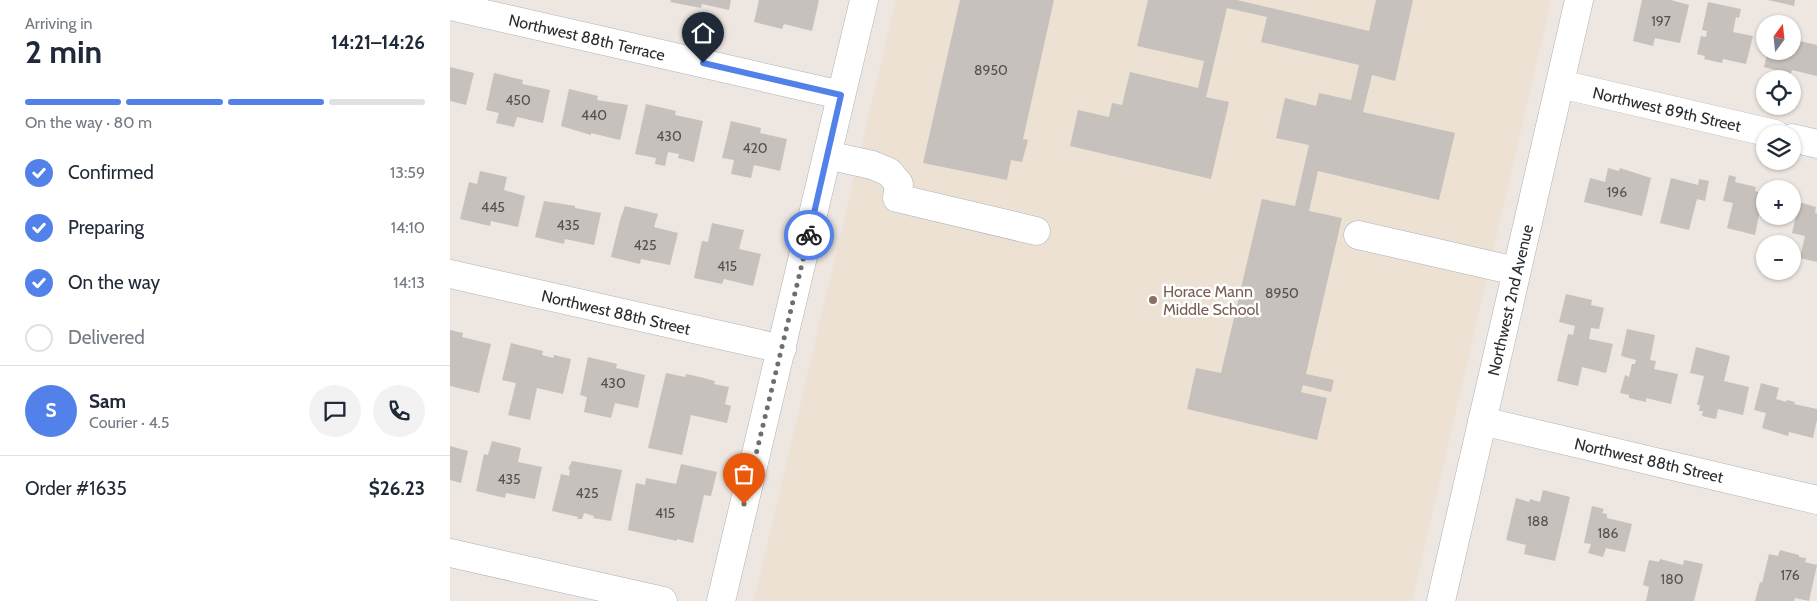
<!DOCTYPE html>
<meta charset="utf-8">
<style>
body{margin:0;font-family:Cabin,sans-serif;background:#f2f2f3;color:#1f2937;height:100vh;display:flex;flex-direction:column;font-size:19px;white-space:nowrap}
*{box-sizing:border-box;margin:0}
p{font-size:16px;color:#747a83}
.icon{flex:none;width:28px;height:28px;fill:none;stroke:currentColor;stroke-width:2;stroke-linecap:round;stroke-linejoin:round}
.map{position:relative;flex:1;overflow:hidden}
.panel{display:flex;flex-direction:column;background:#fff;width:450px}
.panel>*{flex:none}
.needle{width:32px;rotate:15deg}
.controls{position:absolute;left:1306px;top:15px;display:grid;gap:10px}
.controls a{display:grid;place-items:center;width:45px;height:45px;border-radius:50%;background:#fff;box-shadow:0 1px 4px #0004;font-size:25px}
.pin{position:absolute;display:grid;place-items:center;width:42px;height:42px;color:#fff;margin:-51px -21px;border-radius:50% 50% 50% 0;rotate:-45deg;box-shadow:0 0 5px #0007}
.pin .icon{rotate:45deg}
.courier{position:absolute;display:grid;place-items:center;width:50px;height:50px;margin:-25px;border:4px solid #5282e9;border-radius:50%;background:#fff;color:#222;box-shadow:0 1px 6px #0007}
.overview em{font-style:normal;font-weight:800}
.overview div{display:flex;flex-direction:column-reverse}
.overview{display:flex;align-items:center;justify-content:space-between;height:85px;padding:0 25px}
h1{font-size:32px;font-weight:800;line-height:38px}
.bar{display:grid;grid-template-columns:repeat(4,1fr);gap:8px 5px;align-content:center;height:60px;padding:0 25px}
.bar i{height:6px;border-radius:4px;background:#e0e1e3}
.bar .active{background:#5282e9}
.bar p{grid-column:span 4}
.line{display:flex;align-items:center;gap:12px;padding:0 25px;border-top:1px solid #e0e1e3}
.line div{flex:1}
.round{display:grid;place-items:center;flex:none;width:52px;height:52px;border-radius:26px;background:#f2f2f3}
ol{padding:0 25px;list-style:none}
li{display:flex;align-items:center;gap:15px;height:55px}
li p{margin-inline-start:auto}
li .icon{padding:5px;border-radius:50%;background:#5282e9;color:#fff;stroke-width:4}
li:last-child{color:#747a83}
li i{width:28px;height:28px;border:2px solid #e0e1e3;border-radius:50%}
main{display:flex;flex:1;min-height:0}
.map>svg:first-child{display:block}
.education{fill:#ece1d3}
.building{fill:#c6c1bc}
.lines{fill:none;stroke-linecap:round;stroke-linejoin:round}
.minor-casing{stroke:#adb1b8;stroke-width:29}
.minor{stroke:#fff;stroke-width:28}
.done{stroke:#706e6c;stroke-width:5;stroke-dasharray:0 9}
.route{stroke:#5282e9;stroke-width:6}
.education-dot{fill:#8d6e63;stroke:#fff;stroke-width:2}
.labels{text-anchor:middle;stroke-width:5;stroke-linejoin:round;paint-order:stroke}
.number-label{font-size:14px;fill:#535251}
.street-label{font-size:16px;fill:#2d2d2d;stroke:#fff}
.education-label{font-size:16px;fill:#785e54;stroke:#fff;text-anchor:start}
</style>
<main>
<section class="panel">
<div class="overview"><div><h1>2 min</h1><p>Arriving in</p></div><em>14:21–14:26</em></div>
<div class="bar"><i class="active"></i><i class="active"></i><i class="active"></i><i></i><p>On the way · 80 m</p></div>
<ol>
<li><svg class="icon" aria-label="check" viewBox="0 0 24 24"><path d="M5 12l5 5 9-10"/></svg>Confirmed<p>13:59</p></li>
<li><svg class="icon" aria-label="check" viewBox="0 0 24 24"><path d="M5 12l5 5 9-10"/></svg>Preparing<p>14:10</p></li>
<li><svg class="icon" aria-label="check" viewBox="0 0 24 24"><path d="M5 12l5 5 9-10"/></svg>On the way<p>14:13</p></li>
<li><i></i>Delivered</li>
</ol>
<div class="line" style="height:90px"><b class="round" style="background:#5282e9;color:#fff">S</b><div><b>Sam</b><p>Courier · 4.5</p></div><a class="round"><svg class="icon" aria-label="chat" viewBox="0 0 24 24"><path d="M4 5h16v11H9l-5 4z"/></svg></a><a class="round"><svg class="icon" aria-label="phone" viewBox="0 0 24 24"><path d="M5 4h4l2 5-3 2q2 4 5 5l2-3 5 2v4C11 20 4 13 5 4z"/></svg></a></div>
<div class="line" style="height:65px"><div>Order #1635</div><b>$26.23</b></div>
</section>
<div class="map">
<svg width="1367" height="601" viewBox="0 0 1367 601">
<rect width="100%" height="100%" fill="#ede6e1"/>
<path class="education" d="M446 0H1101L962 601H304Z"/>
<path class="building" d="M221 0H281L279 10 252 4 251 8 220 2Z
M309 0H369L362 31 334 24 332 29 304 22Z
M510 0H604L573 139 578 140 572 162 561 160 557 180 473 163Z
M698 0H787L919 31 926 0H963L945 81 922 75 913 112 1005 133 989 200 868 171 859 211 892 218 856 374 884 380 881 392 853 385 851 392 877 398 867 440 737 409 746 368 771 373 812 199 845 206 859 145 826 138 835 98 866 106 869 93 901 100 909 65 811 42 817 17 777 8 756 97 779 102 761 179 620 146 628 110 659 117 662 103 672 105 680 72 748 88 754 61 687 46Z
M1192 0H1221L1239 5 1230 43 1205 38 1203 46 1183 41Z
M1318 0H1345L1344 6Z
M1258 2 1291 9 1289 18 1286 17 1283 32 1303 36 1296 64 1273 59 1272 63 1254 59 1255 56 1247 54 1251 36 1256 37 1257 31 1252 30Z
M1342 37 1351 39 1350 41 1367 45V76L1342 70 1341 74 1314 67 1318 51H1342Z
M0 67 24 73 16 105 0 101Z
M44 73 73 80 72 84 100 90 93 123 67 117 64 127 46 123 49 113 36 110Z
M119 89 148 96 147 100 178 105 170 140 141 133V135L111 126Z
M196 104 226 111 225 115 253 121 244 162 228 158 229 154 218 152 215 166 205 164 206 158 185 154Z
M281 121 311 128 310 133 337 139 330 171 304 165 301 178 281 174 284 160 272 158Z
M1158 168 1169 171 1170 168 1201 178 1192 216 1134 202 1140 178 1155 182Z
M30 171 57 177 54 190 75 196 68 227 41 221 40 226 10 219 19 182 27 184Z
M1279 175 1286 177 1285 182 1306 187 1305 191 1315 194V211L1310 210 1305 235 1277 228 1283 203 1273 201Z
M1221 178 1248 185 1249 179 1259 181 1255 201 1247 199 1239 230 1210 223Z
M94 201 125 206V208L151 213 144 245 115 239 114 244 85 237Z
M1349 202 1366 207 1365 213H1367V262L1350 258 1355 236 1342 233Z
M175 206 208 214 204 227 228 233 220 265 191 259 190 264 161 257 170 220Z
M262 223 294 230 289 249 311 254 303 286 274 279 272 284 244 278 252 241 258 242Z
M1116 294 1142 300 1141 305 1154 308 1149 329 1141 328 1139 339 1163 344 1156 373 1132 367 1128 386 1107 381 1118 334 1123 335 1125 326 1109 322Z
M1177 329 1205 335 1200 360 1206 361 1204 369 1228 374 1221 404 1196 398V402L1179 398V395L1170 393 1175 375 1179 377 1182 364H1185L1186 360 1171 356Z
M0 330 13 333 12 337 41 344 29 393 0 386Z
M61 343 93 351 92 355 103 358 104 355 121 359 113 394 87 388 80 420 58 415 66 383 52 380Z
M1246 347 1280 356 1274 381 1299 387 1293 415 1268 409 1266 419 1252 416 1253 411H1249L1250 405H1247L1254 376 1240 373Z
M138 357 167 364 166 368 195 375 188 408 165 403 161 418 134 412 137 397 130 395Z
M216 373 235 377 236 374 250 377 265 381 264 384 279 387 275 404 281 406 277 423 241 415 232 455 198 448Z
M1311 383 1329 388 1326 399 1336 402 1337 400 1345 402 1344 404 1367 409V420L1363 438 1339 432 1338 436 1312 428 1316 413 1304 410Z
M42 441 71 448 68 462 92 467 85 499 56 493 55 498 26 491 34 454 38 455Z
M0 446 18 451 11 483 0 480Z
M122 461 172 470 161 521 143 518 144 516 134 513 132 519H127L128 517 102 511 111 474 119 476 120 470 118 469Z
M231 464 267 472 261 496 254 495 243 543 227 539V541L178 530 186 483 195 485 196 478 226 484Z
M1093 490 1120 497 1105 561 1074 554 1076 545 1056 540 1066 498 1079 502 1080 499 1090 502Z
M1142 506 1154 509 1152 513 1157 514V518L1182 524 1175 552 1156 548 1153 557 1138 553 1141 544 1134 543Z
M1330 550 1349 555V557L1356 558 1355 562 1367 565 1359 601 1345 598 1344 601H1305L1310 582 1312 583 1319 554 1328 556Z
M1210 559 1233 565 1234 560 1253 564 1244 601H1196L1199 587 1193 585 1199 560 1209 562Z"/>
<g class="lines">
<defs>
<path id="minor" d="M0 6 391 95
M1110 84 1325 134
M1342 138 1367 144
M377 155 422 165 439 172 449 184 447 198 586 231
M908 235 1066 271
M0 274 332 349
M1032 421 1367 500
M0 553 213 601
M271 601 414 0
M991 601 1129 0"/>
</defs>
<use href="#minor" class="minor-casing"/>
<use href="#minor" class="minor"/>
</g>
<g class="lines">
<path class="done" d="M294 504 359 235"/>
<path class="route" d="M253 63 391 95 359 235"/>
</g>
<circle class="education-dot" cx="703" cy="300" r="5"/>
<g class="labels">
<g class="number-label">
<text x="1211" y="26">197</text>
<text x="541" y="75">8950</text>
<text x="68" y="105">450</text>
<text x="144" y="120">440</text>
<text x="219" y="141">430</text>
<text x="305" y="153">420</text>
<text x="1167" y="197">196</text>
<text x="43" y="212">445</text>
<text x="118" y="230">435</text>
<text x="195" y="250">425</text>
<text x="277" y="271">415</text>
<text x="832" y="298">8950</text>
<text x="163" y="388">430</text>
<text x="59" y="484">435</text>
<text x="137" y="498">425</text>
<text x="215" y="518">415</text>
<text x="1088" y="526">188</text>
<text x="1158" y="538">186</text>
<text x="1340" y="580">176</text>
<text x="1222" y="584">180</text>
</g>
<g class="street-label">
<text transform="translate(137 37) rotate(13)" y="6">Northwest 88th Terrace</text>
<text transform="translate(1217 109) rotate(13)" y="6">Northwest 89th Street</text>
<text transform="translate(1060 300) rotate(-77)" y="6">Northwest 2nd Avenue</text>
<text transform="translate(166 312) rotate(13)" y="6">Northwest 88th Street</text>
<text transform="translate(1199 460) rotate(13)" y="6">Northwest 88th Street</text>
</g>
<g class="education-label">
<text x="713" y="297">Horace Mann<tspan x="713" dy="18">Middle School</tspan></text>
</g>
</g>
</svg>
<div class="controls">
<a><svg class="needle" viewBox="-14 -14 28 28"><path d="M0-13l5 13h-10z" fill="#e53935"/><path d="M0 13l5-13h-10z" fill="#747a83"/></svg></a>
<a><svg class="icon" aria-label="locate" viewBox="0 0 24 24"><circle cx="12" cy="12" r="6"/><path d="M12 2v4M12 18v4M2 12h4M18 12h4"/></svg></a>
<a><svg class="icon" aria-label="layers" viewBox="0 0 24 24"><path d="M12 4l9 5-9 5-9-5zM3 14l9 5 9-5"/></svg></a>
<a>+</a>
<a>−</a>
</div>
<div class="pin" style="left:294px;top:504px;background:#ea580c"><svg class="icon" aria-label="bag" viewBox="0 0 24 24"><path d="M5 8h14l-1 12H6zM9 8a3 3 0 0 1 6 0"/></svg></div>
<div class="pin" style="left:253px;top:63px;background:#1f2937"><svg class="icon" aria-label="home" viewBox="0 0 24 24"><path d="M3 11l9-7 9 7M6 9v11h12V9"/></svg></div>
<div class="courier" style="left:359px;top:235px"><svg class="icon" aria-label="bike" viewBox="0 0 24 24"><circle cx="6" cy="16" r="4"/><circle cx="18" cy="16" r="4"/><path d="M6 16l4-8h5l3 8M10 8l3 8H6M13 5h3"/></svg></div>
</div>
</main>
